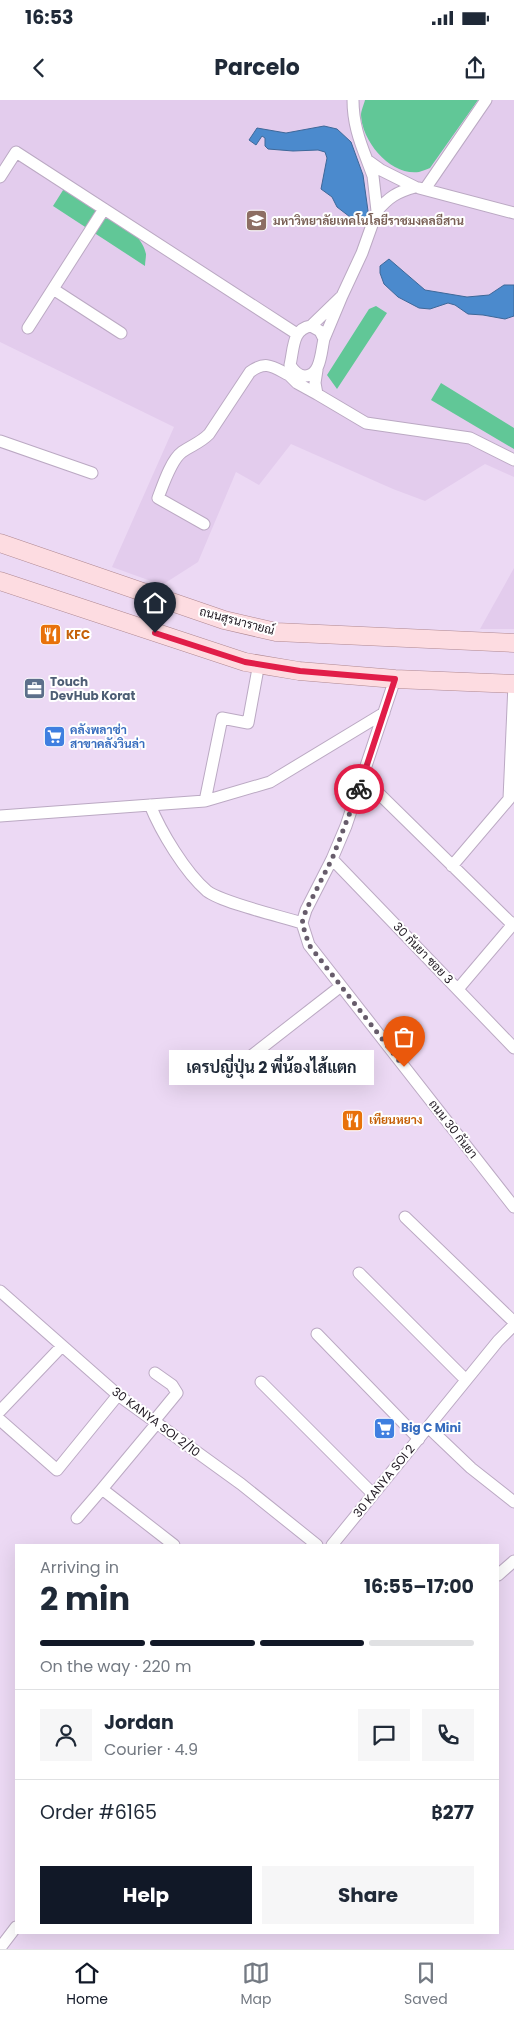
<!DOCTYPE html>
<meta charset="utf-8">
<style>
body{margin:0;font-family:Poppins,Sarabun,sans-serif;background:#f6f6f7;color:#1f2937;height:100vh;display:flex;flex-direction:column;font-size:19px;white-space:nowrap}
*{box-sizing:border-box;margin:0}
p{font-size:16px;color:#747a83}
.icon{flex:none;width:28px;height:28px;fill:none;stroke:currentColor;stroke-width:2;stroke-linecap:round;stroke-linejoin:round}
.map{position:relative;flex:1;overflow:hidden}
.drawer{position:absolute;left:15px;top:1444px;width:484px;height:390px;display:flex;flex-direction:column;background:#fff;border-radius:0px;box-shadow:0 5px 20px #0002}
.drawer>*{flex:none}
.pin{position:absolute;display:grid;place-items:center;width:42px;height:42px;color:#fff;margin:-51px -21px;border-radius:50% 50% 50% 0;rotate:-45deg;box-shadow:0 0 5px #0007}
.pin .icon{rotate:45deg}
.courier{position:absolute;display:grid;place-items:center;width:50px;height:50px;margin:-25px;border:4px solid #e11d48;border-radius:50%;background:#fff;color:#222;box-shadow:0 1px 6px #0007}
.bubble{position:absolute;height:35px;border-radius:0px;background:#fff;box-shadow:0 5px 20px #0002;font-size:16px;font-weight:700;line-height:35px;text-align:center}
.headline em{font-style:normal;font-weight:700}
.headline div{display:flex;flex-direction:column-reverse}
.headline{display:flex;align-items:center;justify-content:space-between;height:85px;padding:0 25px}
h1{font-size:32px;font-weight:700;line-height:38px}
.bar{display:grid;grid-template-columns:repeat(4,1fr);gap:8px 5px;align-content:center;height:60px;padding:0 25px}
.bar i{height:6px;border-radius:4px;background:#e0e1e3}
.bar .on{background:#111827}
.bar p{grid-column:span 4}
.line{display:flex;align-items:center;gap:12px;padding:0 25px;border-top:1px solid #e0e1e3}
.line div{flex:1}
.round{display:grid;place-items:center;flex:none;width:52px;height:52px;border-radius:0px;background:#f6f6f7}
.cta{display:flex;gap:10px;margin-top:auto;padding:10px 25px}
.cta a{flex:1;height:58px;border-radius:0px;background:#111827;color:#fff;font-size:20px;font-weight:700;line-height:58px;text-align:center}
.cta a+a{background:#f6f6f7;color:#1f2937}
.status{display:flex;justify-content:space-between;align-items:center;height:35px;padding:0 25px;background:#fff;direction:ltr}
.status svg{height:14px;fill:currentColor}
header{display:flex;justify-content:space-between;align-items:center;height:65px;padding:0 25px;background:#fff;font-size:22px;font-weight:700}
.tab-bar{display:flex;justify-content:space-around;align-items:center;height:70px;border-top:1px solid #e0e1e3;background:#fff;font-size:14px;color:#747a83}
.tab-bar a{display:grid;justify-items:center;gap:2px}
.tab-bar .on{color:#111827}
.map>svg:first-child{display:block}
.built{fill:#e3cced}
.green{fill:#61c797}
.water{fill:#4b8acd;stroke:#3e6899}
.lines{fill:none;stroke-linecap:round;stroke-linejoin:round}
.street-casing{stroke:#bba9c3;stroke-width:13}
.primary-casing{stroke:#af8891;stroke-width:19}
.street{stroke:#fff;stroke-width:11}
.primary{stroke:#fddce1;stroke-width:18}
.done{stroke:#675c6b;stroke-width:5;stroke-dasharray:0 9}
.route{stroke:#e11d48;stroke-width:6}
.labels{text-anchor:middle;stroke-width:4;stroke-linejoin:round;paint-order:stroke}
.education-label{font-size:12px;font-weight:bold;fill:#785e54;stroke:#fff;text-anchor:start}
.street-label{font-size:12px;fill:#1f1821;stroke:#fff}
.food-label{font-size:12px;font-weight:bold;fill:#c56008;stroke:#fff;text-anchor:start}
.service-label{font-size:12px;font-weight:bold;fill:#4e5e75;stroke:#fff;text-anchor:start}
.shop-label{font-size:12px;font-weight:bold;fill:#366cbe;stroke:#fff;text-anchor:start}
</style>
<div class="status"><b>16:53</b><svg viewBox="0 0 49 12"><path d="M0 12V9h3v3zM5 12V6h3v6zM10 12V3h3v9zM15 12V0h3v12zM26 1h20v11H26zM47 4h2v5h-2z"/></svg></div>
<header><svg class="icon" aria-label="back" viewBox="0 0 24 24"><path d="M15 5l-7 7 7 7"/></svg>Parcelo<svg class="icon" aria-label="share" viewBox="0 0 24 24"><path d="M12 15V3M7 8l5-5 5 5M5 13v7h14v-7"/></svg></header>
<div class="map">
<svg width="514" height="1849" viewBox="0 0 514 1849">
<rect width="100%" height="100%" fill="#ecd9f4"/>
<path class="built" d="M0 0H514V377L485 364 425 401 393 389 291 344 259 385 236 372 198 462 162 485 112 467 174 327 0 242Z
M514 468V529H480Z"/>
<path class="green" d="M365 0H478L430 68C427 69 423 71 419 72 391 76 362 42 361 15 361 11 364 4 365 0Z
M65 87C87 100 142 127 146 154 146 158 145 162 145 166L53 106Z
M376 206 387 213 337 289 327 275 369 209Z
M441 283 514 328V349L431 300Z"/>
<path class="water" d="M324 26 337 29 351 42 363 75 368 111 364 124 350 117 337 107 332 97 321 89 327 58 325 52 318 50 293 51 268 49 265 46V38L262 36 256 45 249 40 257 28 286 33Z
M389 159 425 190 467 197 489 195 504 185H514V216L505 219 483 215 468 214 455 205 448 203 430 209 419 208 398 197 384 184 380 173V166Z"/>
<g class="lines">
<defs>
<path id="street" d="M353 0C353 22 359 40 367 60
M0 77 16 52 297 234
M419 88 514 113
M425 89 486 0
M53 189 121 233
M342 196 362 153 377 111 373 76 367 60 381 70 415 87C397 92 389 97 377 111
M311 226 320 231 324 239C321 251 321 276 305 276 298 276 294 271 290 265 294 248 292 229 311 226Z
M311 226 342 196 324 239
M28 228 104 109
M290 271 289 275 297 283 317 294 315 283 317 270
M317 294 366 323 470 338 514 360
M0 341 92 373
M204 424 158 398C163 385 171 360 182 352 192 345 200 343 209 334L250 272C266 260 273 267 289 275
M395 579 346 726 332 759 306 810 302 823 309 845 514 1107
M363 678 514 826
M205 701 222 618 248 623 259 563
M150 705C161 732 185 772 207 791 223 803 280 816 302 823
M0 716 205 701 270 682 384 613
M332 759 514 948
M452 766 509 699 514 584
M458 889 514 823
M224 977 341 886
M405 1117 514 1222
M359 1173 466 1280
M0 1191 118 1295 241 1384 317 1445
M317 1234 419 1339
M261 1282 373 1394
M0 1311 62 1246
M0 1320 57 1370 118 1295
M154 1321 177 1293 172 1285 155 1273
M157 1323 102 1389 174 1445
M428 1327 471 1368 514 1402
M77 1418 102 1389
M332 1445 498 1241 514 1225
M498 1475 514 1461
M0 1848 16 1827"/>
<path id="primary" d="M0 443 224 520 276 532 514 543
M0 481 245 562 299 571 395 579 514 584"/>
</defs>
<use href="#street" class="street-casing"/>
<use href="#primary" class="primary-casing"/>
<use href="#street" class="street"/>
<use href="#primary" class="primary"/>
</g>
<g class="lines">
<path class="done" d="M359 689 332 759 306 810 302 823 309 845 404 967"/>
<path class="route" d="M155 533 245 562 300 571 395 579 359 689"/>
</g>
<defs>
<symbol id="university-square" viewBox="-11 -11 22 22"><rect x="-9" y="-9" width="18" height="18" rx="4" fill="#8d6e63" stroke="#fff"/><path d="M0-5L7-2L0 1L-7-2ZM-4 1L0 2.5L4 1V4Q0 6-4 4Z" fill="#fff"/></symbol>
<symbol id="restaurant-square" viewBox="-11 -11 22 22"><rect x="-9" y="-9" width="18" height="18" rx="4" fill="#e8710a" stroke="#fff"/><path d="M-5-6h1v4h1v-4h1v4h1v-4h1v5L-1.5 .5V6h-2V.5L-5-1ZM5-6V6H3V1.5H1.5Q1.5-4 5-6Z" fill="#fff"/></symbol>
<symbol id="office-square" viewBox="-11 -11 22 22"><rect x="-9" y="-9" width="18" height="18" rx="4" fill="#5c6f8a" stroke="#fff"/><path d="M-6-3h4V-5.5h4V-3h4V5H-6ZM-1-4.5V-3h2v-1.5ZM-6 0V1H6V0Z" fill="#fff"/></symbol>
<symbol id="supermarket-square" viewBox="-11 -11 22 22"><rect x="-9" y="-9" width="18" height="18" rx="4" fill="#3f7fe0" stroke="#fff"/><path d="M-6-5.5h2.5l.6 2H6L4.5 2H-2.5L-4.4-4H-6ZM-1.5 3.2a1.3 1.3 0 1 0 .1 0ZM3 3.2a1.3 1.3 0 1 0 .1 0Z" fill="#fff"/></symbol>
</defs>
<g fill-rule="evenodd">
<use href="#university-square" x="244" y="108" width="25" height="25"/>
<use href="#restaurant-square" x="38" y="522" width="25" height="25"/>
<use href="#office-square" x="22" y="576" width="25" height="25"/>
<use href="#supermarket-square" x="42" y="624" width="25" height="25"/>
<use href="#restaurant-square" x="340" y="1008" width="25" height="25"/>
<use href="#supermarket-square" x="372" y="1316" width="25" height="25"/>
</g>
<g class="labels">
<g class="education-label">
<text x="273" y="125">มหาวิทยาลัยเทคโนโลยีราชมงคลอีสาน</text>
</g>
<g class="street-label">
<text transform="translate(237 521) rotate(15)" y="4">ถนนสุรนารายณ์</text>
<text transform="translate(423 853) rotate(46)" y="4">30 กันยา ซอย 3</text>
<text transform="translate(453 1029) rotate(52)" y="4">ถนน 30 กันยา</text>
<text transform="translate(156 1322) rotate(37)" y="4">30 KANYA SOI 2/10</text>
<text transform="translate(384 1381) rotate(-51)" y="4">30 KANYA SOI 2</text>
</g>
<g class="food-label">
<text x="66" y="539">KFC</text>
<text x="369" y="1024">เทียนหยาง</text>
</g>
<g class="service-label">
<text x="50" y="586">Touch<tspan x="50" dy="14">DevHub Korat</tspan></text>
</g>
<g class="shop-label">
<text x="70" y="634">คลังพลาซ่า<tspan x="70" dy="14">สาขาคลังวินล่า</tspan></text>
<text x="401" y="1332">Big C Mini</text>
</g>
</g>
</svg>
<div class="pin" style="left:404px;top:967px;background:#ea580c"><svg class="icon" aria-label="bag" viewBox="0 0 24 24"><path d="M5 8h14l-1 12H6zM9 8a3 3 0 0 1 6 0"/></svg></div>
<div class="pin" style="left:155px;top:533px;background:#1f2937"><svg class="icon" aria-label="home" viewBox="0 0 24 24"><path d="M3 11l9-7 9 7M6 9v11h12V9"/></svg></div>
<div class="courier" style="left:359px;top:689px"><svg class="icon" aria-label="bike" viewBox="0 0 24 24"><circle cx="6" cy="16" r="4"/><circle cx="18" cy="16" r="4"/><path d="M6 16l4-8h5l3 8M10 8l3 8H6M13 5h3"/></svg></div>
<div class="bubble" style="left:169px;top:950px;width:205px">เครปญี่ปุ่น 2 พี่น้องไส้แตก</div>
<section class="drawer">
<div class="headline"><div><h1>2 min</h1><p>Arriving in</p></div><em>16:55–17:00</em></div>
<div class="bar"><i class="on"></i><i class="on"></i><i class="on"></i><i></i><p>On the way · 220 m</p></div>
<div class="line" style="height:90px"><a class="round"><svg class="icon" aria-label="person" viewBox="0 0 24 24"><circle cx="12" cy="8" r="4"/><path d="M4 21q1-7 8-7t8 7"/></svg></a><div><b>Jordan</b><p>Courier · 4.9</p></div><a class="round"><svg class="icon" aria-label="chat" viewBox="0 0 24 24"><path d="M4 5h16v11H9l-5 4z"/></svg></a><a class="round"><svg class="icon" aria-label="phone" viewBox="0 0 24 24"><path d="M5 4h4l2 5-3 2q2 4 5 5l2-3 5 2v4C11 20 4 13 5 4z"/></svg></a></div>
<div class="line" style="height:65px"><div>Order #6165</div><b>฿277</b></div>
<div class="cta"><a>Help</a><a>Share</a></div>
</section>
</div>
<nav class="tab-bar">
<a class="on"><svg class="icon" aria-label="home" viewBox="0 0 24 24"><path d="M3 11l9-7 9 7M6 9v11h12V9"/></svg>Home</a>
<a><svg class="icon" aria-label="map" viewBox="0 0 24 24"><path d="M3 6l6-2 6 2 6-2v14l-6 2-6-2-6 2zM9 4v14M15 6v14"/></svg>Map</a>
<a><svg class="icon" aria-label="saved" viewBox="0 0 24 24"><path d="M7 4h10v16l-5-4-5 4z"/></svg>Saved</a>
</nav>
